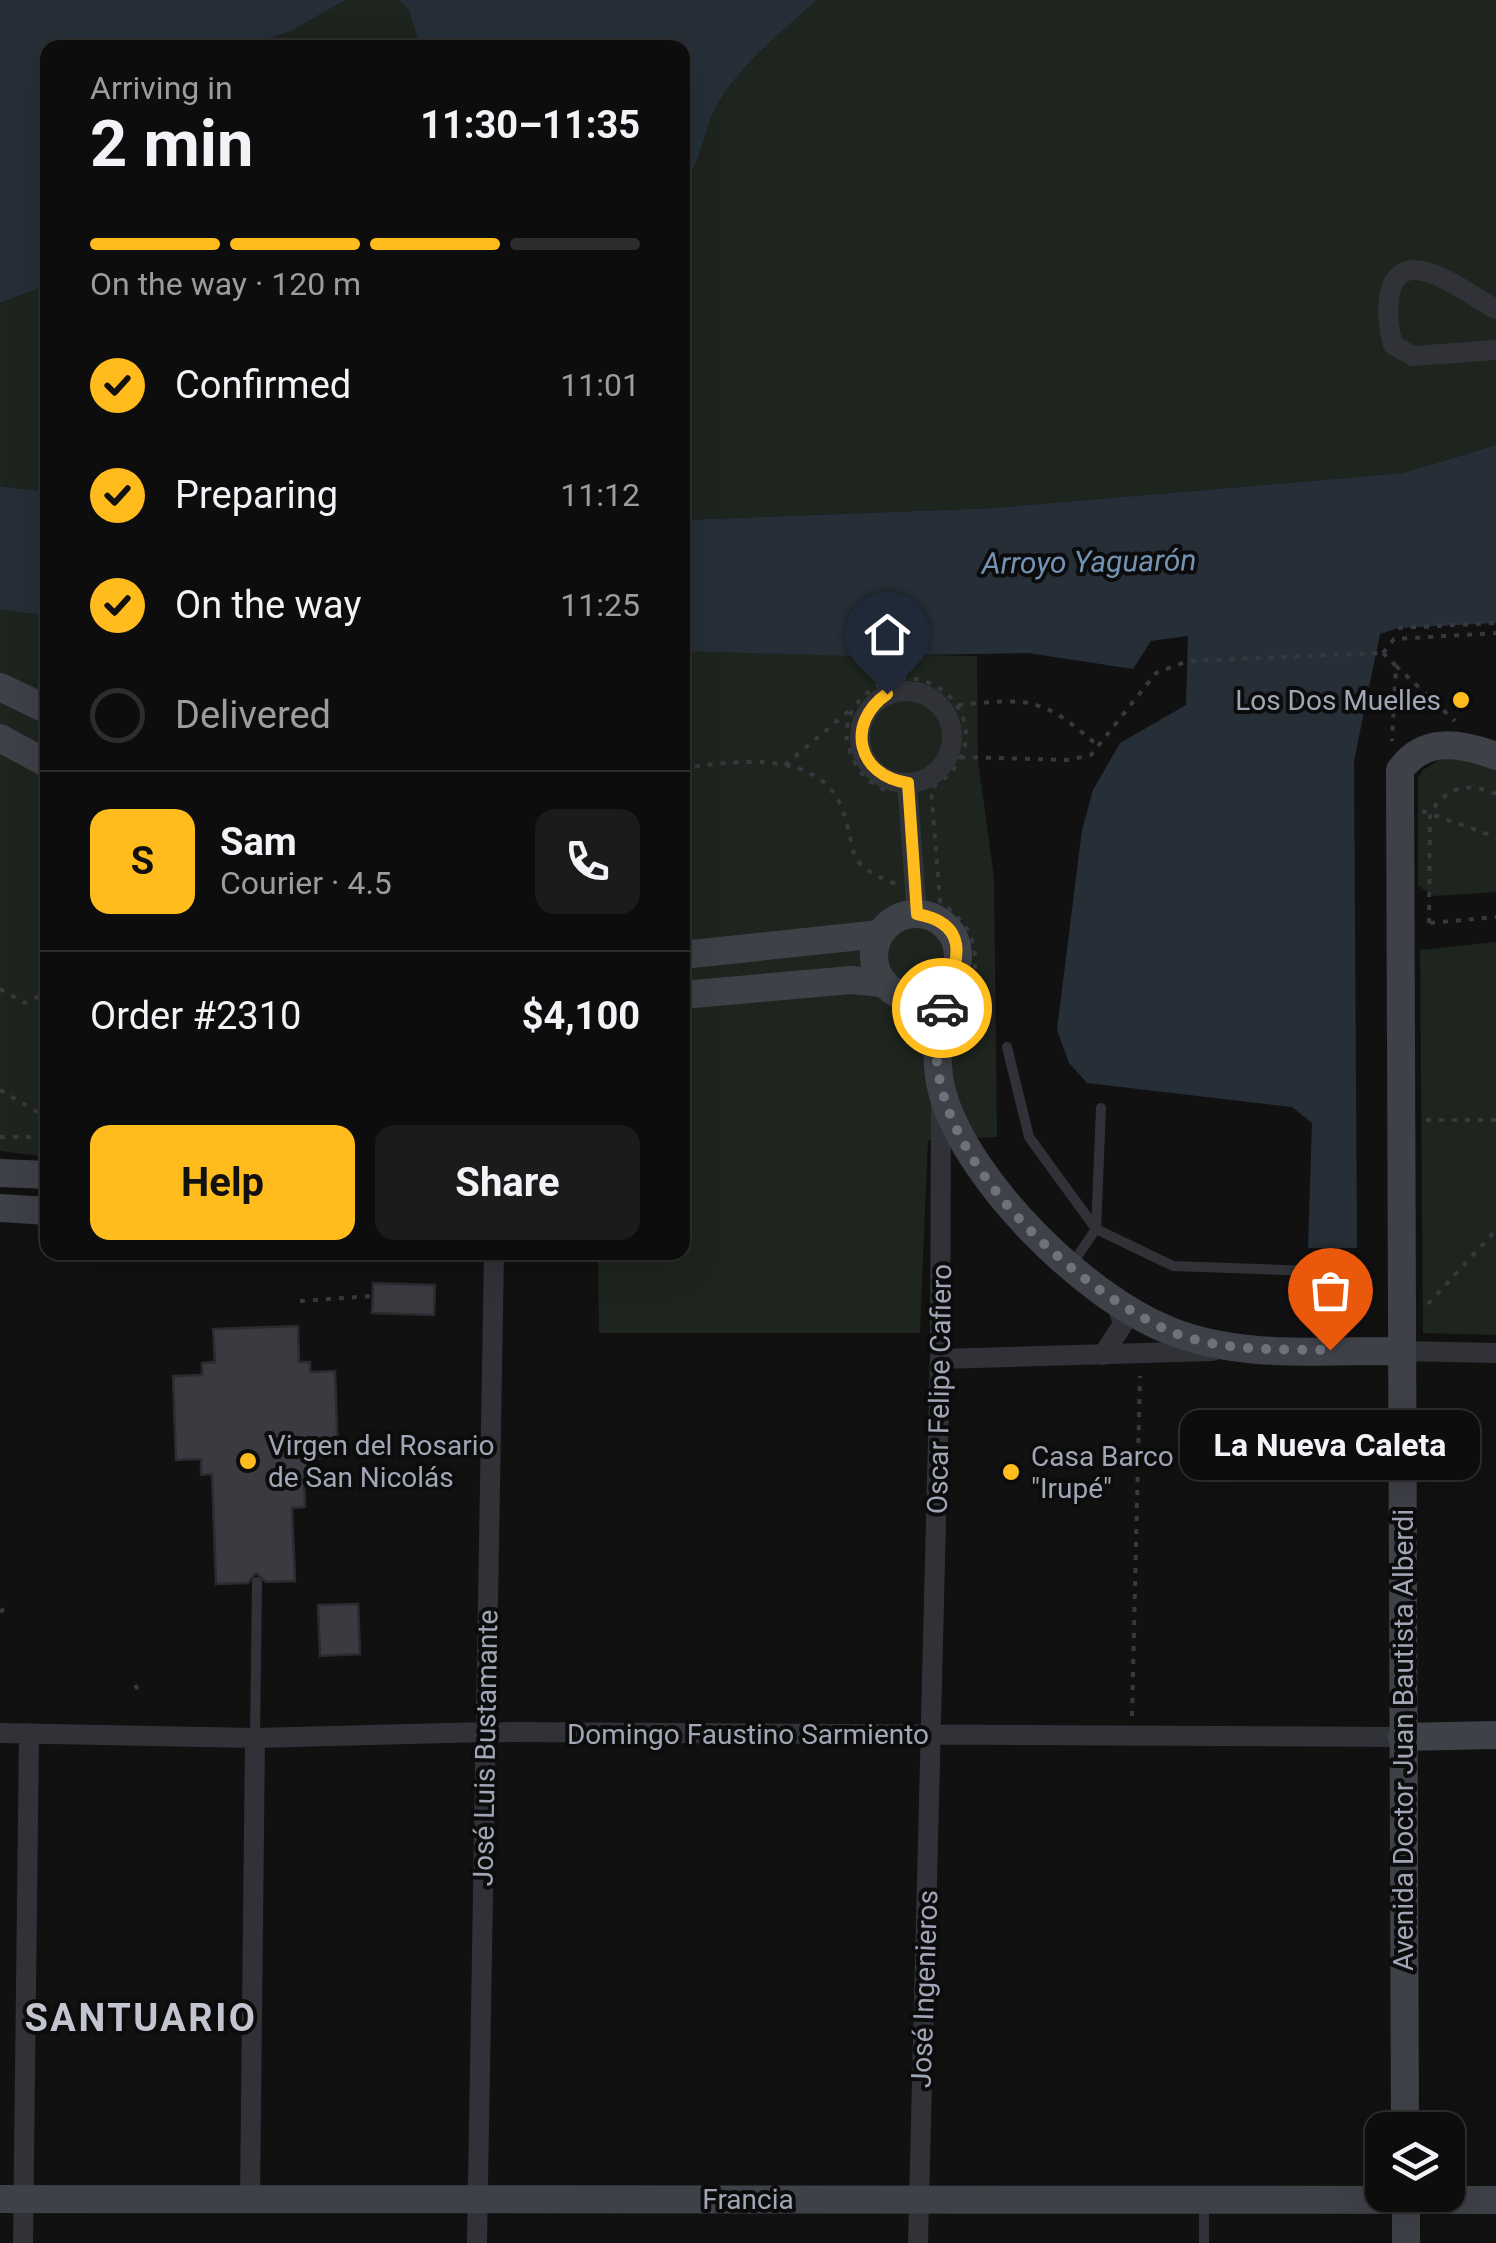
<!DOCTYPE html>
<meta charset="utf-8">
<style>
body{margin:0;font-family:Roboto,sans-serif;background:#1b1b1c;color:#f1f3f6;height:100vh;display:flex;flex-direction:column;font-size:38px;white-space:nowrap}
*{box-sizing:border-box;margin:0}
p{font-size:32px;color:#9a9c9e}
.icon{flex:none;width:55px;height:55px;fill:none;stroke:currentColor;stroke-width:2;stroke-linecap:round;stroke-linejoin:round}
.map{position:relative;flex:1;overflow:hidden}
.sheet{position:absolute;left:40px;top:40px;width:650px;height:1220px;display:flex;flex-direction:column;background:#0d0d0e;border-radius:20px;box-shadow:0 10px 40px #0002,0 0 0 2px #2d2d2e}
.sheet>*{flex:none}
.tools{position:absolute;left:1365px;top:2112px;display:grid;gap:20px}
.tools a{display:grid;place-items:center;width:100px;height:100px;border-radius:20px;background:#0d0d0e;box-shadow:0 10px 40px #0002,0 0 0 2px #2d2d2e;font-size:50px}
.pin{position:absolute;display:grid;place-items:center;width:85px;height:85px;color:#fff;margin:-102px -42px;border-radius:50% 50% 50% 0;rotate:-45deg;box-shadow:0 0 10px #0007}
.pin .icon{rotate:45deg}
.courier{position:absolute;display:grid;place-items:center;width:100px;height:100px;margin:-50px;border:8px solid #ffbc1c;border-radius:50%;background:#fff;color:#222;box-shadow:0 2px 12px #0007}
.bubble{position:absolute;height:70px;border-radius:20px;background:#0d0d0e;box-shadow:0 10px 40px #0002,0 0 0 2px #2d2d2e;font-size:32px;font-weight:700;line-height:70px;text-align:center}
.head em{font-style:normal;font-weight:700}
.head div{display:flex;flex-direction:column-reverse}
.head{display:flex;align-items:center;justify-content:space-between;height:170px;padding:0 50px}
h1{font-size:65px;font-weight:700;line-height:75px}
.bar{display:grid;grid-template-columns:repeat(4,1fr);gap:15px 10px;align-content:center;height:120px;padding:0 50px}
.bar i{height:12px;border-radius:8px;background:#2d2d2e}
.bar .active{background:#ffbc1c}
.bar p{grid-column:span 4}
.line{display:flex;align-items:center;gap:25px;padding:0 50px;border-top:2px solid #2d2d2e}
.line div{flex:1}
.round{display:grid;place-items:center;flex:none;width:105px;height:105px;border-radius:20px;background:#1b1b1c}
ol{padding:0 50px;list-style:none}
li{display:flex;align-items:center;gap:30px;height:110px}
li p{margin-inline-start:auto}
li .icon{padding:10px;border-radius:50%;background:#ffbc1c;color:#111;stroke-width:4}
li:last-child{color:#9a9c9e}
li i{width:55px;height:55px;border:5px solid #2d2d2e;border-radius:50%}
.button{display:flex;gap:20px;margin-top:auto;padding:20px 50px}
.button a{flex:1;height:115px;border-radius:20px;background:#ffbc1c;color:#111;font-size:40px;font-weight:700;line-height:115px;text-align:center}
.button a+a{background:#1b1b1c;color:#f1f3f6}
.map>svg:first-child{display:block}
.green{fill:#1d251e}
.water{fill:#262f37}
.building{fill:#3a3b41;stroke:#2b2a2f;stroke-width:2.5}
.lines{fill:none;stroke-linecap:round;stroke-linejoin:round}
.path{stroke:#37393f;stroke-width:4;stroke-dasharray:5 8;stroke-linecap:butt}
.lane{stroke:#313238;stroke-width:10}
.street{stroke:#313238;stroke-width:20}
.secondary{stroke:#3f4148;stroke-width:28}
.done{stroke:#6e727c;stroke-width:10;stroke-dasharray:0 18}
.route{stroke:#ffbc1c;stroke-width:12}
.poi-dot{fill:#ffbc1c;stroke:#0c0c0d;stroke-width:4}
.labels{text-anchor:middle;stroke-width:8;stroke-linejoin:round;paint-order:stroke}
.poi-label{font-size:28px;fill:#a0a6b5;stroke:#0c0c0d;text-anchor:start}
.street-label{font-size:28px;fill:#a0a6b5;stroke:#0c0c0d}
.water-label{font-size:30px;font-style:italic;fill:#7393b4;stroke:#0c0c0d}
.district-label{font-size:38px;font-weight:bold;letter-spacing:2.5px;fill:#c2c5d0;stroke:#0c0c0d}
</style>
<div class="map">
<svg width="1496" height="2243" viewBox="0 0 1496 2243">
<rect width="100%" height="100%" fill="#111112"/>
<path class="green" d="M346 0H399L409 10 420 47 241 48 289 32Z
M817 0H1496V445L1403 473 994 508 683 520V184C703 160 703 132 716 107 739 65 782 32 817 0Z
M47 277V492L0 486V303L35 290Z
M0 609 47 616V1157L0 1151Z
M683 651 977 656 978 761 994 877 997 1137 928 1140 920 1333H599L598 1253 682 1252Z
M1446 756 1496 770V892L1434 896 1418 886V778L1423 770Z
M1496 942V1335L1423 1333 1420 950Z"/>
<path class="water" d="M0 0H346L289 32 241 47 48 48 47 277 35 290 0 303Z
M399 0H817C782 32 739 65 716 107 703 132 703 160 683 184L682 48 420 47 409 10Z
M1496 445V623L1398 628 1380 634 1354 761 1357 1248H1308L1312 1123 1292 1107 1087 1083 1069 1063 1057 1030 1082 830 1093 790 1120 743 1186 705 1188 636 1151 641 1133 669 1028 653 851 656 683 651V520L994 508 1403 473Z
M0 486 47 492V616L0 609Z"/>
<path class="building" d="M373 1283 435 1285 434 1315 372 1313Z
M298 1326 299 1362H310V1372L335 1371 338 1457 310 1458 311 1476H304L305 1507 292 1508 295 1581 266 1582 256 1573 248 1583 216 1584 212 1474 201 1475V1459L176 1460 173 1376 202 1375V1363L215 1362 213 1329Z
M358 1604 360 1654 320 1656 318 1605Z"/>
<g class="lines">
<path class="path" d="M1398 628 1496 623
M1383 653 1396 666 1392 741
M1383 653 1394 639 1496 633
M1396 666 1455 721
M958 705C1030 698 1043 697 1098 746
M960 757 1067 760 1091 755 1156 673 1188 661 1383 653
M785 765 850 710
M682 769C732 760 821 749 842 809 859 855 842 863 896 884
M885 790C864 781 854 766 848 745 844 731 849 712 858 702 911 641 998 710 954 768 949 776 938 782 931 789L940 901C967 923 979 940 974 976
M1422 811 1496 837
M1429 923 1430 813C1448 786 1467 782 1496 794
M1430 923 1496 917
M0 989 25 1003 48 992
M0 1090 48 1118
M1426 1120H1496
M0 1137H48
M300 1301 372 1296
M1428 1304 1496 1230
M0 1612 9 1605
M135 1685 141 1694
M1132 1716 1140 1376"/>
<path class="lane" d="M1007 1047 1029 1137 1096 1229 1101 1108
M1072 1264 1096 1229 1173 1266 1338 1272
M255 1738 257 1582
M1204 2202V2243"/>
<path class="street" d="M1496 309C1474 297 1450 279 1427 272 1380 258 1386 319 1393 345L1413 356 1496 350
M860 737a46 46 0 1 1 92 0a46 46 0 1 1-92 0Z
M907 783 917 914
M1402 1351 1496 1353
M1103 1355 1123 1324 1116 1301
M940 1359 1213 1351
M0 1733 255 1738 486 1732 1402 1737
M250 2197 255 1738
M23 2243 29 1733
M477 2243 494 1252
M918 2243 940 1359 941 1100"/>
<path class="secondary" d="M0 687 48 710
M0 738 48 764
M874 956a42 42 0 1 1 84 0a42 42 0 1 1-84 0Z
M682 955 880 934
M949 983C939 1018 932 1058 943 1095 969 1183 1084 1296 1168 1330 1240 1360 1326 1350 1402 1351
M682 995 851 980 883 983
M0 1173 48 1175
M0 1208 48 1211
M1402 1737 1496 1735
M1405 2130 1400 770C1424 736 1461 743 1496 756
M1406 2195V2243
M0 2199 1496 2200"/>
</g>
<g class="lines">
<path class="done" d="M942 1008C904 1134 1063 1281 1165 1329 1215 1352 1277 1349 1330 1350"/>
<path class="route" d="M887 694C845 723 857 776 908 783L917 914C977 925 954 968 942 1008"/>
</g>
<g class="poi-dot">
<circle cx="1461" cy="700" r="10"/>
<circle cx="248" cy="1461" r="10"/>
<circle cx="1011" cy="1472" r="10"/>
</g>
<g class="labels">
<g class="poi-label">
<text x="1441" y="710" text-anchor="end">Los Dos Muelles</text>
<text x="268" y="1455">Virgen del Rosario<tspan x="268" dy="32">de San Nicolás</tspan></text>
<text x="1031" y="1466">Casa Barco<tspan x="1031" dy="32">"Irupé"</tspan></text>
</g>
<g class="street-label">
<text transform="translate(939 1389) rotate(-89)" y="10">Oscar Felipe Cafiero</text>
<text x="748" y="1744">Domingo Faustino Sarmiento</text>
<text transform="translate(1403 1740) rotate(-90)" y="10">Avenida Doctor Juan Bautista Alberdi</text>
<text transform="translate(485 1748) rotate(-89)" y="10">José Luis Bustamante</text>
<text transform="translate(924 1989) rotate(-88)" y="10">José Ingenieros</text>
<text x="748" y="2209">Francia</text>
</g>
<g class="water-label">
<text transform="translate(1089 562) rotate(-1)" y="10">Arroyo Yaguarón</text>
</g>
<g class="district-label">
<text x="141" y="2031">SANTUARIO</text>
</g>
</g>
</svg>
<div class="tools">
<a><svg class="icon" aria-label="layers" viewBox="0 0 24 24"><path d="M12 4l9 5-9 5-9-5zM3 14l9 5 9-5"/></svg></a>
</div>
<div class="pin" style="left:1330px;top:1350px;background:#ea580c"><svg class="icon" aria-label="bag" viewBox="0 0 24 24"><path d="M5 8h14l-1 12H6zM9 8a3 3 0 0 1 6 0"/></svg></div>
<div class="pin" style="left:887px;top:694px;background:#1f2937"><svg class="icon" aria-label="home" viewBox="0 0 24 24"><path d="M3 11l9-7 9 7M6 9v11h12V9"/></svg></div>
<div class="courier" style="left:942px;top:1008px"><svg class="icon" aria-label="car" viewBox="0 0 24 24"><path d="M5 17H2v-5l4-1 3-4h7l3 4 3 1v5h-3M9 17h6M6 11h13"/><circle cx="7" cy="17" r="2"/><circle cx="17" cy="17" r="2"/></svg></div>
<div class="bubble" style="left:1180px;top:1410px;width:300px">La Nueva Caleta</div>
<section class="sheet">
<div class="head"><div><h1>2 min</h1><p>Arriving in</p></div><em>11:30–11:35</em></div>
<div class="bar"><i class="active"></i><i class="active"></i><i class="active"></i><i></i><p>On the way · 120 m</p></div>
<ol>
<li><svg class="icon" aria-label="check" viewBox="0 0 24 24"><path d="M5 12l5 5 9-10"/></svg>Confirmed<p>11:01</p></li>
<li><svg class="icon" aria-label="check" viewBox="0 0 24 24"><path d="M5 12l5 5 9-10"/></svg>Preparing<p>11:12</p></li>
<li><svg class="icon" aria-label="check" viewBox="0 0 24 24"><path d="M5 12l5 5 9-10"/></svg>On the way<p>11:25</p></li>
<li><i></i>Delivered</li>
</ol>
<div class="line" style="height:180px"><b class="round" style="background:#ffbc1c;color:#111">S</b><div><b>Sam</b><p>Courier · 4.5</p></div><a class="round"><svg class="icon" aria-label="phone" viewBox="0 0 24 24"><path d="M5 4h4l2 5-3 2q2 4 5 5l2-3 5 2v4C11 20 4 13 5 4z"/></svg></a></div>
<div class="line" style="height:130px"><div>Order #2310</div><b>$4,100</b></div>
<div class="button"><a>Help</a><a>Share</a></div>
</section>
</div>
